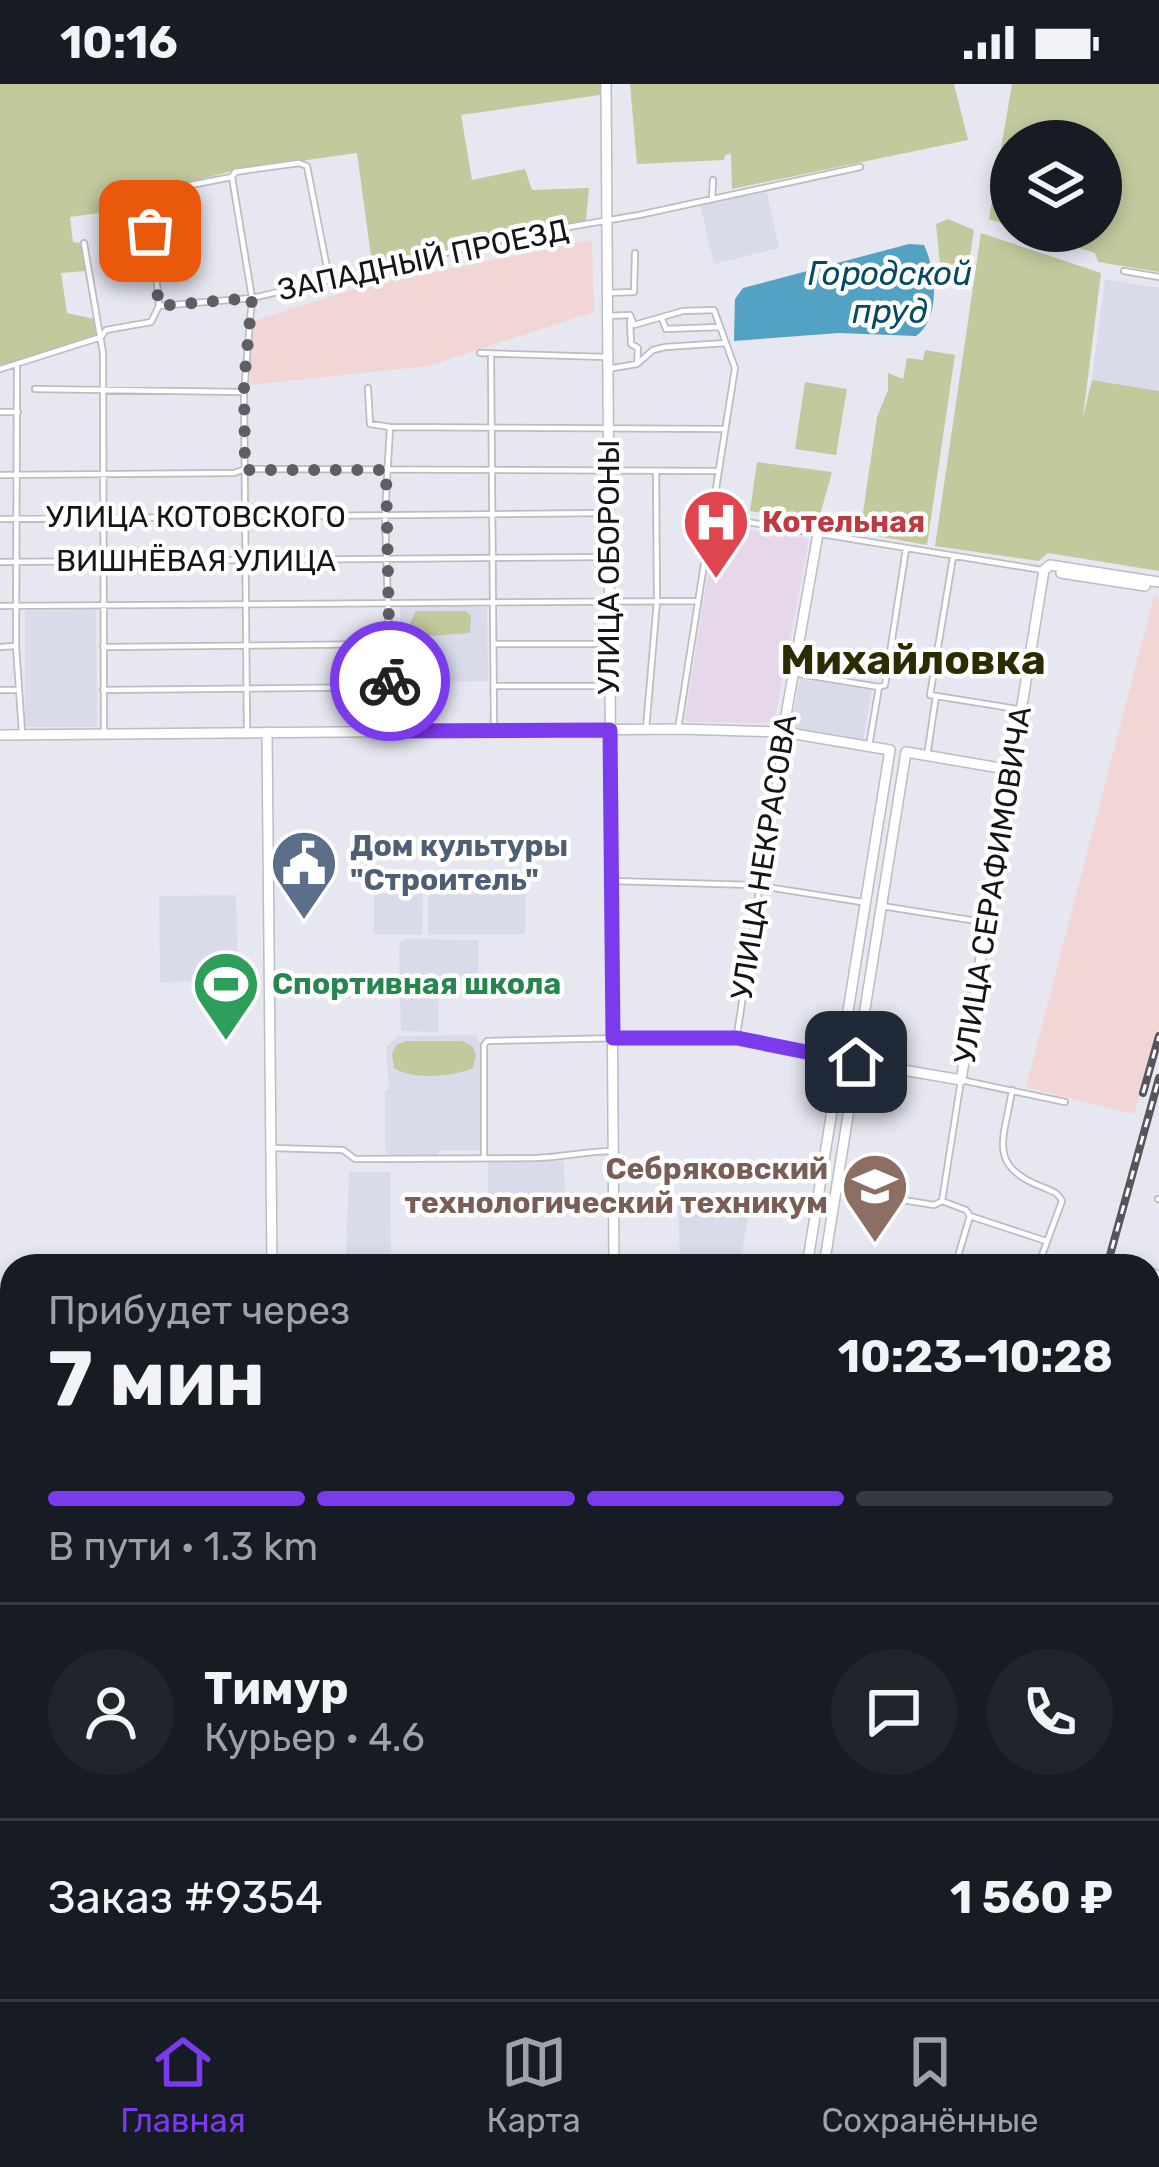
<!DOCTYPE html>
<html lang="ru">
<meta charset="utf-8">
<style>
body{margin:0;font-family:Rubik,sans-serif;background:#20242c;color:#f1f3f6;height:100vh;display:flex;flex-direction:column;font-size:45px;white-space:nowrap}
*{box-sizing:border-box;margin:0}
p{font-size:39px;color:#9ea1a6}
.icon{flex:none;width:66px;height:66px;fill:none;stroke:currentColor;stroke-width:2;stroke-linecap:round;stroke-linejoin:round}
.map{position:relative;flex:1;overflow:hidden}
.side{position:absolute;left:0px;top:1170px;width:1161px;height:747px;display:flex;flex-direction:column;background:#171b24;border-radius:36px 36px 0 0;box-shadow:0 6px 18px #0003}
.side>*{flex:none}
.tools{position:absolute;left:990px;top:36px;display:grid;gap:24px}
.tools a{display:grid;place-items:center;width:132px;height:132px;border-radius:50%;background:#171b24;box-shadow:0 6px 18px #0003;font-size:60px}
.pin{position:absolute;display:grid;place-items:center;width:102px;height:102px;color:#fff;margin:-51px;border-radius:24px;box-shadow:0 6px 18px #0006}
.courier{position:absolute;display:grid;place-items:center;width:120px;height:120px;margin:-60px;border:9px solid #7c3aed;border-radius:50%;background:#fff;color:#222;box-shadow:0 3px 15px #0007}
.summary em{font-style:normal;font-weight:700}
.summary div{display:flex;flex-direction:column-reverse}
.summary{display:flex;align-items:center;justify-content:space-between;height:204px;padding:0 48px}
h1{font-size:78px;font-weight:700;line-height:90px}
.bar{display:grid;grid-template-columns:repeat(4,1fr);gap:18px 12px;align-content:center;height:144px;padding:0 48px}
.bar i{height:15px;border-radius:9px;background:#363941}
.bar .active{background:#7c3aed}
.bar p{grid-column:span 4}
.line{display:flex;align-items:center;gap:30px;padding:0 48px;border-top:3px solid #363941}
.line div{flex:1}
.round{display:grid;place-items:center;flex:none;width:126px;height:126px;border-radius:63px;background:#20242c}
.status{display:flex;justify-content:space-between;align-items:center;height:84px;padding:0 60px;background:#171b24;direction:ltr}
.status svg{height:33px;fill:currentColor}
.tabs{display:flex;justify-content:space-around;align-items:center;height:168px;border-top:3px solid #363941;background:#171b24;font-size:33px;color:#9ea1a6}
.tabs a{display:grid;justify-items:center;gap:6px}
.tabs .active{color:#7c3aed}
.map>svg:first-child{display:block}
.built{fill:#d9dbeb}
.industrial{fill:#f1d6d5}
.medical{fill:#e7d7ea}
.green{fill:#c2c99d}
.water{fill:#54a2c3}
.lines{fill:none;stroke-linecap:round;stroke-linejoin:round}
.street-casing{stroke:#bbbcc4;stroke-width:8}
.secondary-casing{stroke:#bbbcc4;stroke-width:12}
.primary-casing{stroke:#bbbcc4;stroke-width:14}
.street{stroke:#fff;stroke-width:4.5}
.secondary{stroke:#fff;stroke-width:9}
.primary{stroke:#fff;stroke-width:10}
.rail-casing{stroke:#55565b;stroke-width:8}
.rail{stroke:#fff;stroke-width:3;stroke-dasharray:9;stroke-linecap:butt}
.done{stroke:#5e5e64;stroke-width:12;stroke-dasharray:0 21.6}
.route{stroke:#7c3aed;stroke-width:15}
.labels{text-anchor:middle;stroke-width:9;stroke-linejoin:round;paint-order:stroke}
.street-label{font-size:30px;fill:#141518;stroke:#fff}
.health-label{font-size:30px;font-weight:bold;fill:#be3a42;stroke:#fff;text-anchor:start}
.service-label{font-size:30px;font-weight:bold;fill:#4e5e75;stroke:#fff;text-anchor:start}
.leisure-label{font-size:30px;font-weight:bold;fill:#27864d;stroke:#fff;text-anchor:start}
.education-label{font-size:30px;font-weight:bold;fill:#785e54;stroke:#fff;text-anchor:end}
.water-label{font-size:33px;font-style:italic;fill:#054a62;stroke:#fff}
.district-label{font-size:42px;font-weight:bold;fill:#2d2b01;stroke:#fff}
</style>
<div class="status"><b>10:16</b><svg viewBox="0 0 49 12"><path d="M0 12V9h3v3zM5 12V6h3v6zM10 12V3h3v9zM15 12V0h3v12zM26 1h20v11H26zM47 4h2v5h-2z"/></svg></div>
<div class="map">
<svg width="1159" height="1915" viewBox="0 0 1159 1915">
<rect width="100%" height="100%" fill="#e6e7f0"/>
<path class="built" d="M766 105 779 164 714 180 700 120Z
M1105 195 1159 204V307L1092 296Z
M400 522 487 523 488 597 400 598Z
M96 526 97 643H25V527Z
M800 595 872 606 863 656 791 643Z
M374 809 423 810 422 851 374 850Z
M525 809V850L428 851V810Z
M236 811 238 897 160 898 159 812Z
M408 855 478 856 479 912H439L438 948 401 947 399 867 400 858Z
M476 951 482 965 481 1066 439 1067 438 1072H390L385 1066V1007L389 1005 386 963 398 952Z
M564 1077 565 1125 512 1124 511 1119H488V1078Z
M349 1088H390L391 1174 346 1175Z
M678 1118 749 1125 740 1182H680Z"/>
<path class="industrial" d="M592 156 594 228 428 282 250 301V238L368 201Z
M1154 512 1159 513V944L1134 1030 1026 1003Z
M1149 1418 1159 1420V1555L1149 1589Z"/>
<path class="medical" d="M720 441 809 455 774 639 687 638 685 634 715 444Z"/>
<path class="green" d="M0 0H600V11L461 31 472 96 525 85 532 106 589 104 586 137 372 179 357 69 236 86 143 110 142 123 70 133 73 158 81 159 85 187 61 189 67 229 94 235 96 253 16 279 0 280Z
M630 0H954L968 56 732 105 731 70 725 71 724 76 637 80Z
M1012 0H1159V188L1098 178 1095 169 1026 147H1101V57H1011V142L989 135Z
M948 135 974 146 967 192 941 190 936 140Z
M981 149 1101 189 1083 333 1092 296 1159 307V487L1048 469 1039 477 935 462Z
M925 266 955 271 927 461 860 449 877 333 888 306V289L903 295 907 274 923 276Z
M805 298 847 305 836 371 795 365Z
M757 378 832 388 818 438 750 427Z
M416 527H466L471 532 470 549 417 553 409 541Z
M407 957H462L473 963 476 970 473 984C454 993 412 996 394 984L392 970 396 961Z"/>
<path class="water" d="M909 160 924 161C936 186 941 235 916 252L839 249 734 257 735 215 743 204Z"/>
<g class="lines">
<defs>
<path id="street" d="M232 93 252 214 244 308 247 648
M712 115 713 96
M84 159 103 269 104 649
M1124 187 1159 193
M607 209 634 208 635 169
M159 222 149 113 160 107 232 93 235 88 299 79 307 82 329 194
M607 232 630 231 634 241 683 227 714 226 735 284 678 645
M662 235 666 245 719 243
M630 237 631 260 638 264 637 280
M480 269 606 273
M491 273 494 647
M17 282 16 562 22 648
M0 285 101 253 106 246 151 238 159 222 252 214 527 150 639 131 860 83
M607 285 637 280 653 266 665 263 726 259
M368 304 370 340 390 343 385 431 392 645
M35 305 244 308
M0 328H18
M390 343 724 345
M0 391 234 389 245 385 717 387
M710 432 1042 486
M0 435 608 429
M953 473 930 611 1017 625
M0 478 608 473
M0 522 697 517
M494 560H608
M0 563 16 562
M103 563 391 560
M793 589 879 603
M495 602H609
M0 606H18
M103 606 390 603
M646 645 657 517 656 387
M869 662 879 603 885 601 906 465
M927 672 936 612
M612 797 754 801 862 818
M882 822 983 838
M737 951 783 648
M1012 1006C1005 1053 986 1081 1040 1102 1051 1107 1057 1107 1062 1117L1038 1182
M271 1064 343 1066 355 1075 537 1074C565 1073 586 1067 614 1067
M484 1074V961L487 957 717 952 839 975
M835 1105 934 1121 942 1117 966 1126 970 1132 1046 1157
M1158 1115H1159
M942 1117 961 996 1065 1018
M958 1176 974 1182
M955 1182 970 1132
M1149 1186 1159 1190
M1149 1289 1159 1239
M1149 1299 1159 1302
M1149 1358 1159 1361
M1149 1412 1159 1415
M0 1704H12
M1149 1719 1159 1720
M0 1759 12 1760
M1149 1778 1159 1780
M1149 1829 1157 1831
M0 1901 12 1902
M37 1905 175 1915
M1050 1905 1095 1915
M220 1915 221 1905
M365 1915 366 1905
M431 1915V1905
M788 1915 789 1905"/>
<path id="secondary" d="M606 0 614 1182
M1044 486 1050 481 1159 498
M1061 489 1145 502
M267 648 272 1182
M783 648 818 450
M0 651 678 645 783 648 890 666 807 1182
M839 975 961 996 1044 486
M824 1182 906 668 1012 686
M0 1231 12 1230
M1149 1594 1159 1561
M0 1682 3 1605
M714 1915 715 1905"/>
<path id="primary" d="M1149 1653 1159 1652
M0 1833 12 1834
M877 1905 891 1915
M1062 1915 1065 1905"/>
</defs>
<use href="#street" class="street-casing"/>
<use href="#secondary" class="secondary-casing"/>
<use href="#primary" class="primary-casing"/>
<use href="#street" class="street"/>
<use href="#secondary" class="secondary"/>
<use href="#primary" class="primary"/>
<defs>
<path id="rail" d="M1143 1009 1159 952
M1107 1182 1159 994
M902 1915 905 1905"/>
</defs>
<use href="#rail" class="rail-casing"/>
<use href="#rail" class="rail"/>
</g>
<g class="lines">
<path class="done" d="M150 147 159 222 252 214 244 299 245 386H386L390 597"/>
<path class="route" d="M390 597 392 647 610 646 613 954H737L856 978"/>
</g>
<defs>
<symbol id="hospital-pin" viewBox="-11 -11 22 30"><path d="M0 17L-7.5 6A9.5 9.5 0 1 1 7.5 6Z" fill="#e0444e" stroke="#fff"/><path d="M-5-5h3v3.5h4V-5h3V5h-3V1.5h-4V5h-3Z" fill="#fff"/></symbol>
<symbol id="civic-pin" viewBox="-11 -11 22 30"><path d="M0 17L-7.5 6A9.5 9.5 0 1 1 7.5 6Z" fill="#5c6f8a" stroke="#fff"/><path d="M-.6-6.5H3V-4.5H.6V-3L4-1V1h2V6H-6V1h2V-1L-.6-3ZM-1.2 2.5V6h2.4V2.5Z" fill="#fff"/></symbol>
<symbol id="stadium-pin" viewBox="-11 -11 22 30"><path d="M0 17L-7.5 6A9.5 9.5 0 1 1 7.5 6Z" fill="#2e9e5b" stroke="#fff"/><path d="M0-5a6.5 5 0 1 0 0 10a6.5 5 0 1 0 0-10ZM-3.5-1.8h7v3.6h-7Z" fill="#fff"/></symbol>
<symbol id="university-pin" viewBox="-11 -11 22 30"><path d="M0 17L-7.5 6A9.5 9.5 0 1 1 7.5 6Z" fill="#8d6e63" stroke="#fff"/><path d="M0-5L7-2L0 1L-7-2ZM-4 1L0 2.5L4 1V4Q0 6-4 4Z" fill="#fff"/></symbol>
</defs>
<g fill-rule="evenodd">
<use href="#hospital-pin" x="678" y="400" width="76" height="104"/>
<use href="#civic-pin" x="266" y="741" width="76" height="104"/>
<use href="#stadium-pin" x="188" y="862" width="76" height="104"/>
<use href="#university-pin" x="837" y="1064" width="76" height="104"/>
</g>
<g class="labels">
<g class="street-label">
<text transform="translate(423 176) rotate(-12)" y="10">ЗАПАДНЫЙ ПРОЕЗД</text>
<text x="196" y="443">УЛИЦА КОТОВСКОГО</text>
<text x="196" y="487">ВИШНЁВАЯ УЛИЦА</text>
<text transform="translate(609 483) rotate(-90)" y="10">УЛИЦА ОБОРОНЫ</text>
<text transform="translate(764 773) rotate(-81)" y="10">УЛИЦА НЕКРАСОВА</text>
<text transform="translate(993 801) rotate(-81)" y="10">УЛИЦА СЕРАФИМОВИЧА</text>
</g>
<g class="health-label">
<text x="762" y="448">Котельная</text>
</g>
<g class="service-label">
<text x="350" y="772">Дом культуры<tspan x="350" dy="34">"Строитель"</tspan></text>
</g>
<g class="leisure-label">
<text x="272" y="910">Спортивная школа</text>
</g>
<g class="education-label">
<text x="828" y="1095">Себряковский<tspan x="828" dy="34">технологический техникум</tspan></text>
</g>
<g class="water-label">
<text x="890" y="201">Городской<tspan x="890" dy="38">пруд</tspan></text>
</g>
<g class="district-label">
<text x="913" y="590">Михайловка</text>
</g>
</g>
</svg>
<div class="tools">
<a><svg class="icon" aria-label="layers" viewBox="0 0 24 24"><path d="M12 4l9 5-9 5-9-5zM3 14l9 5 9-5"/></svg></a>
</div>
<div class="pin" style="left:150px;top:147px;background:#ea580c"><svg class="icon" aria-label="bag" viewBox="0 0 24 24"><path d="M5 8h14l-1 12H6zM9 8a3 3 0 0 1 6 0"/></svg></div>
<div class="pin" style="left:856px;top:978px;background:#1f2937"><svg class="icon" aria-label="home" viewBox="0 0 24 24"><path d="M3 11l9-7 9 7M6 9v11h12V9"/></svg></div>
<div class="courier" style="left:390px;top:597px"><svg class="icon" aria-label="bike" viewBox="0 0 24 24"><circle cx="6" cy="16" r="4"/><circle cx="18" cy="16" r="4"/><path d="M6 16l4-8h5l3 8M10 8l3 8H6M13 5h3"/></svg></div>
<section class="side">
<div class="summary"><div><h1>7 мин</h1><p>Прибудет через</p></div><em>10:23–10:28</em></div>
<div class="bar"><i class="active"></i><i class="active"></i><i class="active"></i><i></i><p>В пути · 1.3 km</p></div>
<div class="line" style="height:216px"><a class="round"><svg class="icon" aria-label="person" viewBox="0 0 24 24"><circle cx="12" cy="8" r="4"/><path d="M4 21q1-7 8-7t8 7"/></svg></a><div><b>Тимур</b><p>Курьер · 4.6</p></div><a class="round"><svg class="icon" aria-label="chat" viewBox="0 0 24 24"><path d="M4 5h16v11H9l-5 4z"/></svg></a><a class="round"><svg class="icon" aria-label="phone" viewBox="0 0 24 24"><path d="M5 4h4l2 5-3 2q2 4 5 5l2-3 5 2v4C11 20 4 13 5 4z"/></svg></a></div>
<div class="line" style="height:156px"><div>Заказ #9354</div><b>1 560 ₽</b></div>
</section>
</div>
<nav class="tabs">
<a class="active"><svg class="icon" aria-label="home" viewBox="0 0 24 24"><path d="M3 11l9-7 9 7M6 9v11h12V9"/></svg>Главная</a>
<a><svg class="icon" aria-label="map" viewBox="0 0 24 24"><path d="M3 6l6-2 6 2 6-2v14l-6 2-6-2-6 2zM9 4v14M15 6v14"/></svg>Карта</a>
<a><svg class="icon" aria-label="saved" viewBox="0 0 24 24"><path d="M7 4h10v16l-5-4-5 4z"/></svg>Сохранённые</a>
</nav>
